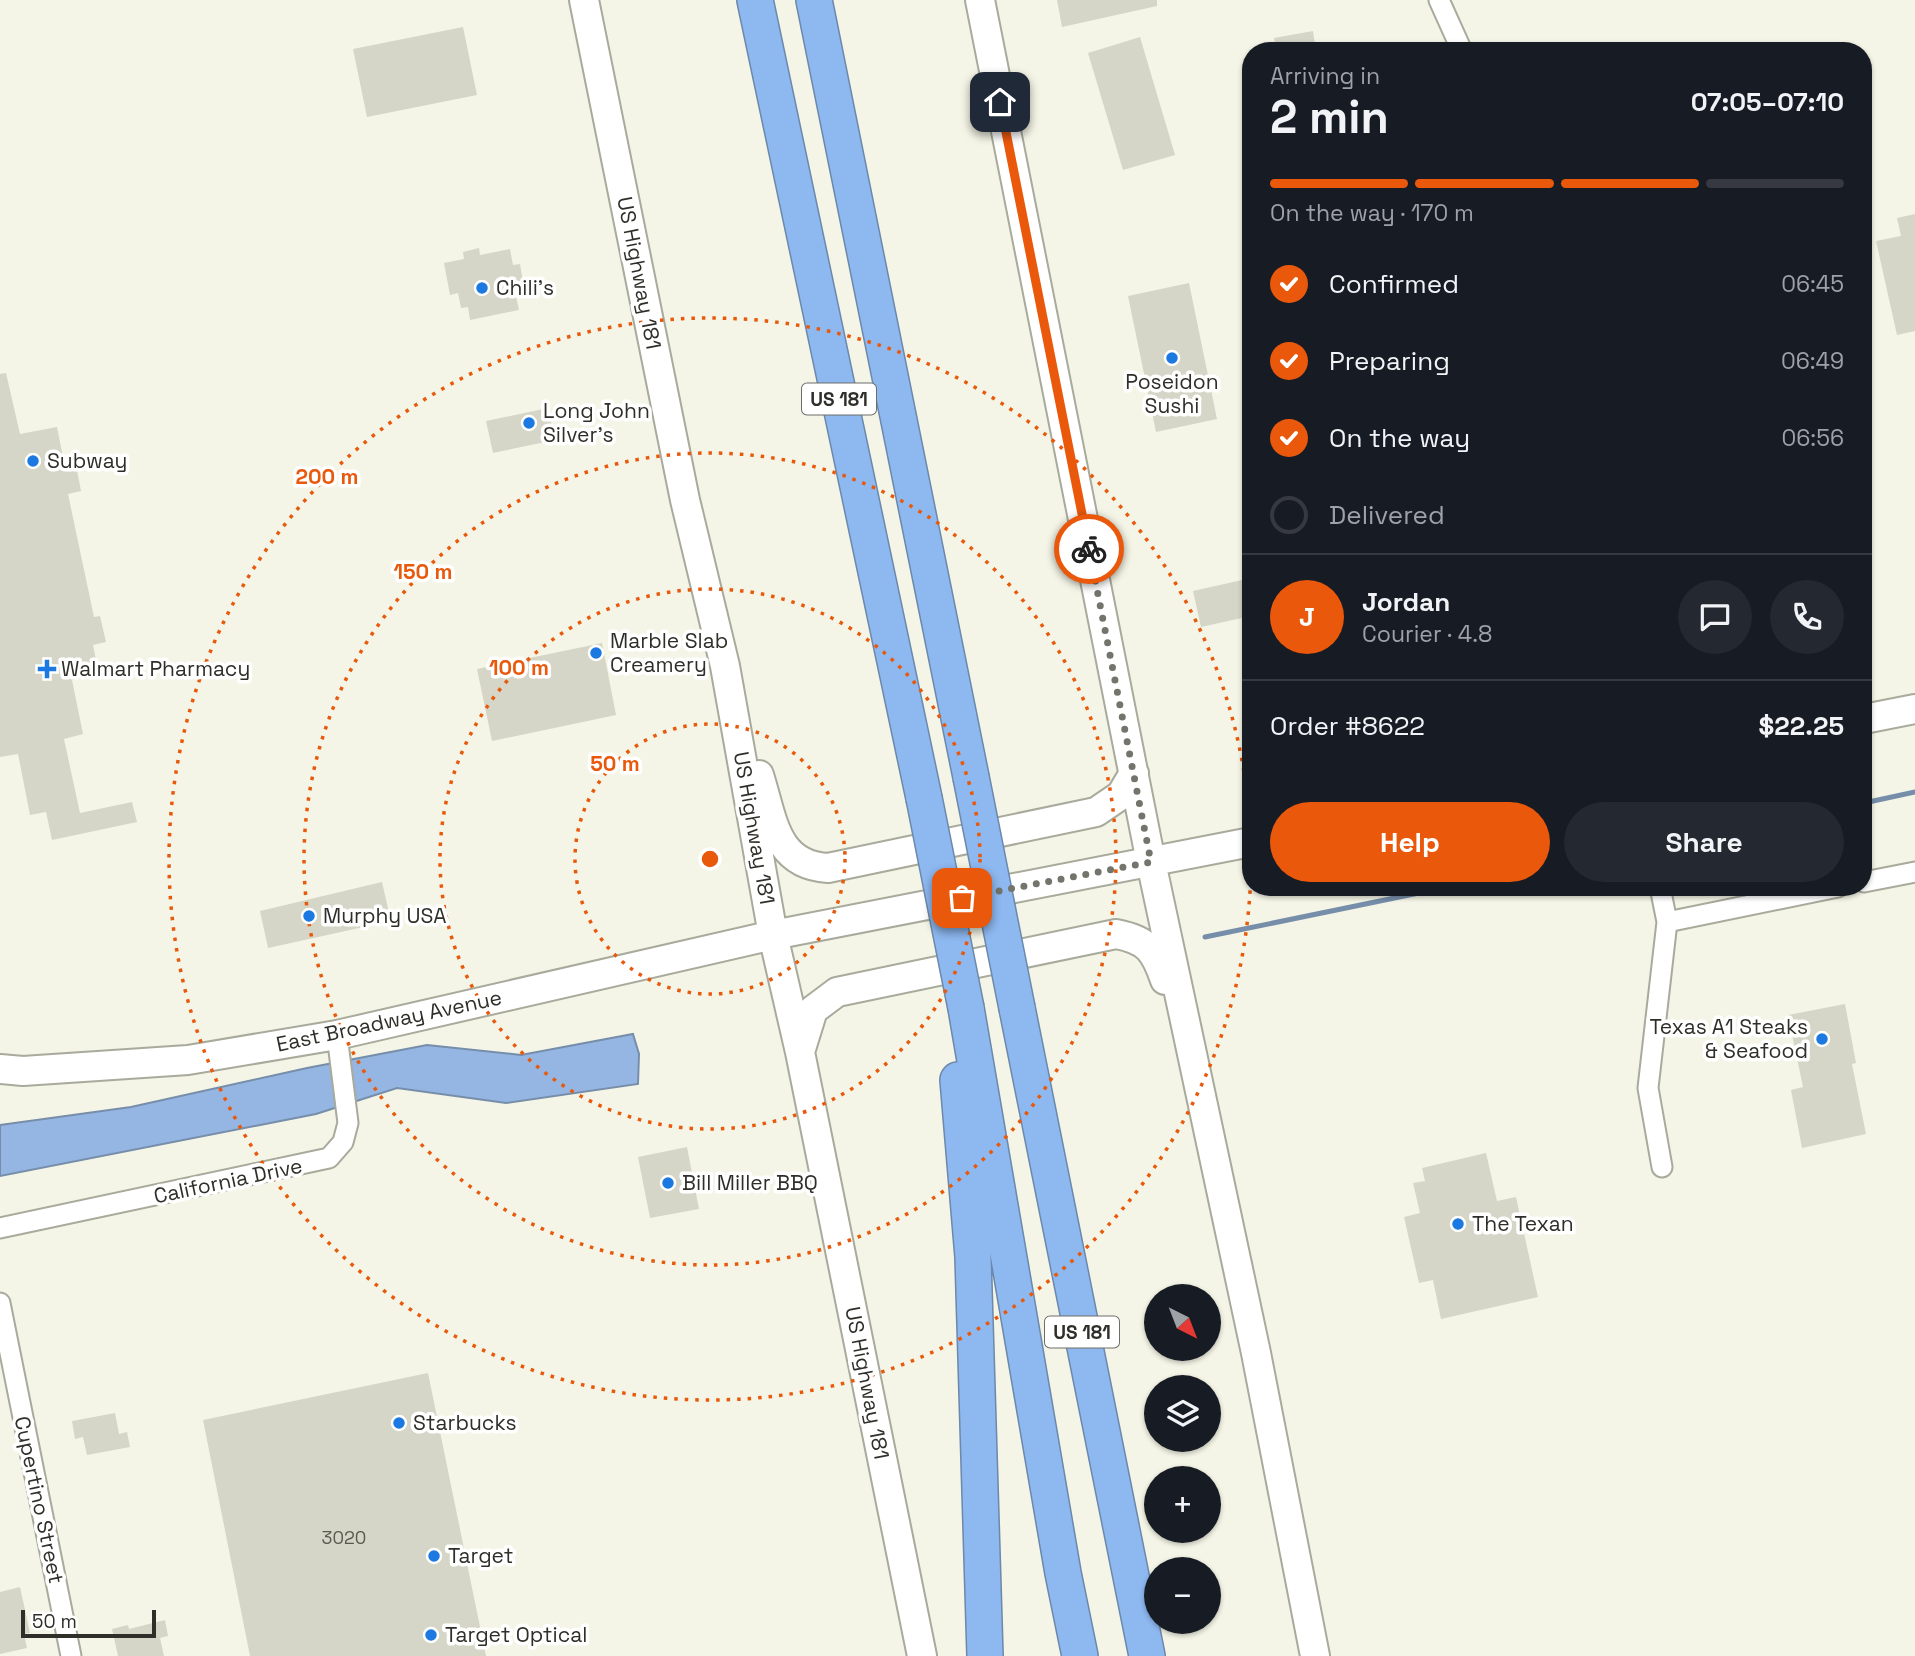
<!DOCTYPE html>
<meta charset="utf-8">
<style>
body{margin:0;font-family:"Space Grotesk",sans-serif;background:#242831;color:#f1f3f6;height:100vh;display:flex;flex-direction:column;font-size:26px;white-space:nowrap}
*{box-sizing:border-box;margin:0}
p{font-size:23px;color:#9ea1a6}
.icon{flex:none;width:38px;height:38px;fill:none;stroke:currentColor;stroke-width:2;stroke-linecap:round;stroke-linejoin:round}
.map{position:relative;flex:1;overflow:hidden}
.drawer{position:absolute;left:1242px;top:42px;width:630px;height:854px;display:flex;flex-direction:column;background:#171b24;border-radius:28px;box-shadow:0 2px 5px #0004}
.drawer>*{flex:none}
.needle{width:46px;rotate:138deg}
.tools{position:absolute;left:1144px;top:1284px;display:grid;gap:14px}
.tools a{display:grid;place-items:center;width:77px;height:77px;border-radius:50%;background:#171b24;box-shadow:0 2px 5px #0004;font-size:35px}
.scale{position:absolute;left:21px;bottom:18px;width:135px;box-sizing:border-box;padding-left:7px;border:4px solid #2e2f29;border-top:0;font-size:19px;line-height:24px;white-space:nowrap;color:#2e2f29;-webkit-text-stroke:5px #fff;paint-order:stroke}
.pin{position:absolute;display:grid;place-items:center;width:60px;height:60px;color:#fff;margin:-30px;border-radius:14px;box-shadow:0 4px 10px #0006}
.courier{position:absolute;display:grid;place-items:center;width:70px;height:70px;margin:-35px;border:5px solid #ea580c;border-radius:50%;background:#fff;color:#222;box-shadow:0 2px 9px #0007}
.headline em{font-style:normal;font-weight:800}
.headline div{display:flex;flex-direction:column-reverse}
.headline{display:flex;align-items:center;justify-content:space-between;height:119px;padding:0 28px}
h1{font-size:46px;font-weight:800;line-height:52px}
.bar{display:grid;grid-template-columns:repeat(4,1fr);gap:10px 7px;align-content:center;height:84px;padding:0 28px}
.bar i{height:9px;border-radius:5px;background:#363941}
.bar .active{background:#ea580c}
.bar p{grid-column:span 4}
.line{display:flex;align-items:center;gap:18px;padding:0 28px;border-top:2px solid #363941}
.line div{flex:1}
.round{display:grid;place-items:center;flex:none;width:74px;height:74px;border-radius:37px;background:#242831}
ol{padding:0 28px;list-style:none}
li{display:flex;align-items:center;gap:21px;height:77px}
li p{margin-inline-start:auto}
li .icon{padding:7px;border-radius:50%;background:#ea580c;color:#fff;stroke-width:4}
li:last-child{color:#9ea1a6}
li i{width:38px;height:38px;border:4px solid #363941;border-radius:50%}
.action{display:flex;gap:14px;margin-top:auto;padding:14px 28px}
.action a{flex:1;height:80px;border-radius:42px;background:#ea580c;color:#fff;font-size:28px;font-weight:800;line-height:80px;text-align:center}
.action a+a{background:#242831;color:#f1f3f6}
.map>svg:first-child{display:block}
.water{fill:#95b6e2;stroke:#768eaa;stroke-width:2}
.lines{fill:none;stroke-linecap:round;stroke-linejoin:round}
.stream{stroke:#768eaa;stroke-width:5}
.building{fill:#d5d6c7}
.street-casing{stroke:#a8aa9b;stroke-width:23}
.secondary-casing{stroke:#a8aa9b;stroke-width:32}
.highway-casing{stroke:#6c88aa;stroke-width:38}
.street{stroke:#fff;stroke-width:19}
.secondary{stroke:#fff;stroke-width:28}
.highway{stroke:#8db8f0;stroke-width:35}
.highway-bridge-casing{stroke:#6c88aa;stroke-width:38;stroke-linecap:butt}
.highway-bridge{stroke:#8db8f0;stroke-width:35}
.done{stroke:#73746b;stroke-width:7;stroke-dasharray:0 12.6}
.route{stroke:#ea580c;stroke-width:9}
.ring{fill:none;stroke:#e8590c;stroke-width:3.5;stroke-dasharray:3.5 7}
.poi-dot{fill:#1c79e2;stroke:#fff;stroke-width:2.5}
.labels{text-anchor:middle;stroke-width:7;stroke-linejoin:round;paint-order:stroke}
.number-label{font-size:18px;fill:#585950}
.shield{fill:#fff;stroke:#6d6d69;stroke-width:2}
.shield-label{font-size:19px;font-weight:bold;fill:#2e2f29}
.street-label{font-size:21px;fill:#2e2f29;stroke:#fff}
.poi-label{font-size:21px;fill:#2e2f29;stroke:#fff;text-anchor:start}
.centre{fill:#e8590c;stroke:#fff;stroke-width:3.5}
.ring-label{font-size:21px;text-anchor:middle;font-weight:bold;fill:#e8590c;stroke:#fff;stroke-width:7;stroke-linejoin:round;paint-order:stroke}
</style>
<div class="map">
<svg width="1915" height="1656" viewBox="0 0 1915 1656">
<rect width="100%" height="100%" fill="#f4f5e6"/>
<path class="water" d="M633 1034 639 1054 638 1084 506 1103 397 1088 316 1114 0 1176V1125L131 1107 307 1068 427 1045 521 1055Z"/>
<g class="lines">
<path class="stream" d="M1864 803 1915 792
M1205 937 1448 887"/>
</g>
<path class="building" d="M1057 0H1157V6L1062 27Z
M463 27 477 95 367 117 353 49Z
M1313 31 1316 51H1276L1274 38Z
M1140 37 1175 155 1123 170 1088 53Z
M1915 214V331L1897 335 1876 241 1901 236 1897 218Z
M479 248 480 255 510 249 513 265 520 264 523 282 513 283 519 310 470 320 468 307 461 308 458 293 450 295 444 263 464 259 463 252Z
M1189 283 1217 419 1156 432 1128 296Z
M6 373 20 434 57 427 64 462 75 460 81 491 68 494 94 617 100 616 106 642 93 645 99 674 72 680 83 734 64 739 80 813 132 802 137 822 52 840 46 812 30 815 18 754 0 757V374Z
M548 408 555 440 493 453 486 421Z
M1251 578V616L1201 627 1193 591Z
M602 643 616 715 492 741 477 669Z
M382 882 391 921 268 948 260 911Z
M1845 1004 1856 1063 1852 1064 1866 1134 1802 1148 1791 1090 1803 1087 1788 1015Z
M687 1147 699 1209 650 1218 638 1157Z
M1486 1153 1497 1201 1516 1197 1538 1297 1441 1319 1433 1280 1419 1283 1404 1217 1420 1213 1413 1183 1425 1181 1422 1168Z
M428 1373 486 1656H250L203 1420Z
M115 1413 119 1434 127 1432 130 1447 87 1455 83 1437 75 1439 72 1421Z
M20 1587 30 1633 24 1634 27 1648 0 1654V1592Z
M165 1620 168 1636 160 1638 164 1656H118L112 1629 128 1625 129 1629Z"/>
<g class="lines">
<defs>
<path id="street" d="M1439 0 1462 51
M1864 882 1915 872
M1660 887 1667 922 1648 1088 1662 1167
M1667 922 1838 887
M0 1228 329 1158 343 1142 348 1123 337 1035
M0 1303 71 1656"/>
<path id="secondary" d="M584 0 685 500 725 666 773 935 800 1052 922 1656
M980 0 1151 862 1256 1353 1315 1656
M1864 719 1915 709
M759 775C773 819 775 865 828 868L1096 812 1121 795 1134 773
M800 1052 813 1010 837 992 1116 934C1148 940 1155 951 1165 980
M0 1069 23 1071 188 1060 337 1035 773 935 1251 842"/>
<path id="highway" d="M755 0 924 798
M814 0 971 777
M966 1008 1063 1573 1080 1656
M1017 1008 1147 1656
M958 1080 973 1257 985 1656"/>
</defs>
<use href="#street" class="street-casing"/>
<use href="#secondary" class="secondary-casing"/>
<use href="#highway" class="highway-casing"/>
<use href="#street" class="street"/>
<use href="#secondary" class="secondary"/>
<use href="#highway" class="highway"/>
<defs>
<path id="highway-bridge" d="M971 777 1017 1008
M924 798 966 1008"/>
</defs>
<use href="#highway-bridge" class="highway-bridge-casing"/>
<use href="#highway-bridge" class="highway-bridge"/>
</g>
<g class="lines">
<path class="done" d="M962 898 1151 862 1089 549"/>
<path class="route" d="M1000 102 1089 549"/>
</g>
<g class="ring">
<circle cx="710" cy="859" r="135"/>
<circle cx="710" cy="859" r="270"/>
<circle cx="710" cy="859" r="406"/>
<circle cx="710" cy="859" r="541"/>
</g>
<g class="poi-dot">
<circle cx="482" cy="288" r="7"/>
<circle cx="1172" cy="358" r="7"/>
<circle cx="529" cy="423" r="7"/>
<circle cx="33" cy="461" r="7"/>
<circle cx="596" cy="653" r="7"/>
<path d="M43.5 658.5h7v7h7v7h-7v7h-7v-7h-7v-7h7z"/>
<circle cx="309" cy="916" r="7"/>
<circle cx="1822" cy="1039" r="7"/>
<circle cx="668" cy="1183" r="7"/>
<circle cx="1458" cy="1224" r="7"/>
<circle cx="399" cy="1423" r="7"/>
<circle cx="434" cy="1556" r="7"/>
<circle cx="431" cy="1635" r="7"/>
</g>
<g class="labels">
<g class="number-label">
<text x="344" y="1544">3020</text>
</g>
<g class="shield">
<rect x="802" y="383.5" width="74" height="31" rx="5"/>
<rect x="1045" y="1316.5" width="74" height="31" rx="5"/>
</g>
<g class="shield-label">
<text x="839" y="406">US 181</text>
<text x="1082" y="1339">US 181</text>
</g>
<g class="street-label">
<text transform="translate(639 273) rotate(79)" y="7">US Highway 181</text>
<text transform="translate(754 828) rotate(80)" y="7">US Highway 181</text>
<text transform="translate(389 1021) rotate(-12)" y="7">East Broadway Avenue</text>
<text transform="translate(228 1181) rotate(-12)" y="7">California Drive</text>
<text transform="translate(867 1383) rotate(79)" y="7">US Highway 181</text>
<text transform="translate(39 1500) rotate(78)" y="7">Cupertino Street</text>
</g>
<g class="poi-label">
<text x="496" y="295">Chili's</text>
<text x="1172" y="389" text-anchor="middle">Poseidon<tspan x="1172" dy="24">Sushi</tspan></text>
<text x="543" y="418">Long John<tspan x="543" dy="24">Silver's</tspan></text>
<text x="47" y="468">Subway</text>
<text x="610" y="648">Marble Slab<tspan x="610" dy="24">Creamery</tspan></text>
<text x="61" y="676">Walmart Pharmacy</text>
<text x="323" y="923">Murphy USA</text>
<text x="1808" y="1034" text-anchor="end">Texas A1 Steaks<tspan x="1808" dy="24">&amp; Seafood</tspan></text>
<text x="682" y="1190">Bill Miller BBQ</text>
<text x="1472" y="1231">The Texan</text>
<text x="413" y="1430">Starbucks</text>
<text x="448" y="1563">Target</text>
<text x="445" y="1642">Target Optical</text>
</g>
</g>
<circle cx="710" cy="859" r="10" class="centre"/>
<g class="ring-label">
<text x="327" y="484">200 m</text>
<text x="423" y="579">150 m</text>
<text x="519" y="675">100 m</text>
<text x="615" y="771">50 m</text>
</g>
</svg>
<div class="tools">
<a><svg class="needle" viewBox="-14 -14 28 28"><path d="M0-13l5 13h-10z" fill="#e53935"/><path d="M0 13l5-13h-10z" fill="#9ea1a6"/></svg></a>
<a><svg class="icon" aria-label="layers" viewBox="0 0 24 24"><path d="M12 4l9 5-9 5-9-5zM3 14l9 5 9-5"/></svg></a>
<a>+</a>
<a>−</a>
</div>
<div class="scale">50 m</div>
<div class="pin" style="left:962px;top:898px;background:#ea580c"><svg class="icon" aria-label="bag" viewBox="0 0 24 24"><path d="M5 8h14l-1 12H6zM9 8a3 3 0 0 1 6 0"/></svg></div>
<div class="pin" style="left:1000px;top:102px;background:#1f2937"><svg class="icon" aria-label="home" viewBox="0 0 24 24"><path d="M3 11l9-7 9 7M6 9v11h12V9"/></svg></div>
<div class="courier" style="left:1089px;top:549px"><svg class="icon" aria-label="bike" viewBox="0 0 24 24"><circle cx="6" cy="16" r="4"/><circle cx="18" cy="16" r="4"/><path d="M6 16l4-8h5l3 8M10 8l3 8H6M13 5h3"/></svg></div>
<section class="drawer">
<div class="headline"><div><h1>2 min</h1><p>Arriving in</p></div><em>07:05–07:10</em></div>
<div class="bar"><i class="active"></i><i class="active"></i><i class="active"></i><i></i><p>On the way · 170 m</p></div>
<ol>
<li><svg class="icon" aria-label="check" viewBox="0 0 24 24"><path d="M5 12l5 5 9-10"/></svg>Confirmed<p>06:45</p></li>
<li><svg class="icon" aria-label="check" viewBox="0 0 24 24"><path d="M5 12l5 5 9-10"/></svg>Preparing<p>06:49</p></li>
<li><svg class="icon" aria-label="check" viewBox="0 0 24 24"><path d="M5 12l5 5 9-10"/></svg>On the way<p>06:56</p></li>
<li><i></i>Delivered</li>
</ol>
<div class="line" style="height:126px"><b class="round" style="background:#ea580c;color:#fff">J</b><div><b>Jordan</b><p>Courier · 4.8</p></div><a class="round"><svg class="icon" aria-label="chat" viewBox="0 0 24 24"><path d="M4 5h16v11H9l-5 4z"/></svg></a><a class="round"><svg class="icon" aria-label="phone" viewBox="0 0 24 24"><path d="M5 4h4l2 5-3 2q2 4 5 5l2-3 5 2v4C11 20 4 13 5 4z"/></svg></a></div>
<div class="line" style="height:91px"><div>Order #8622</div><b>$22.25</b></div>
<div class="action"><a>Help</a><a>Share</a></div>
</section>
</div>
